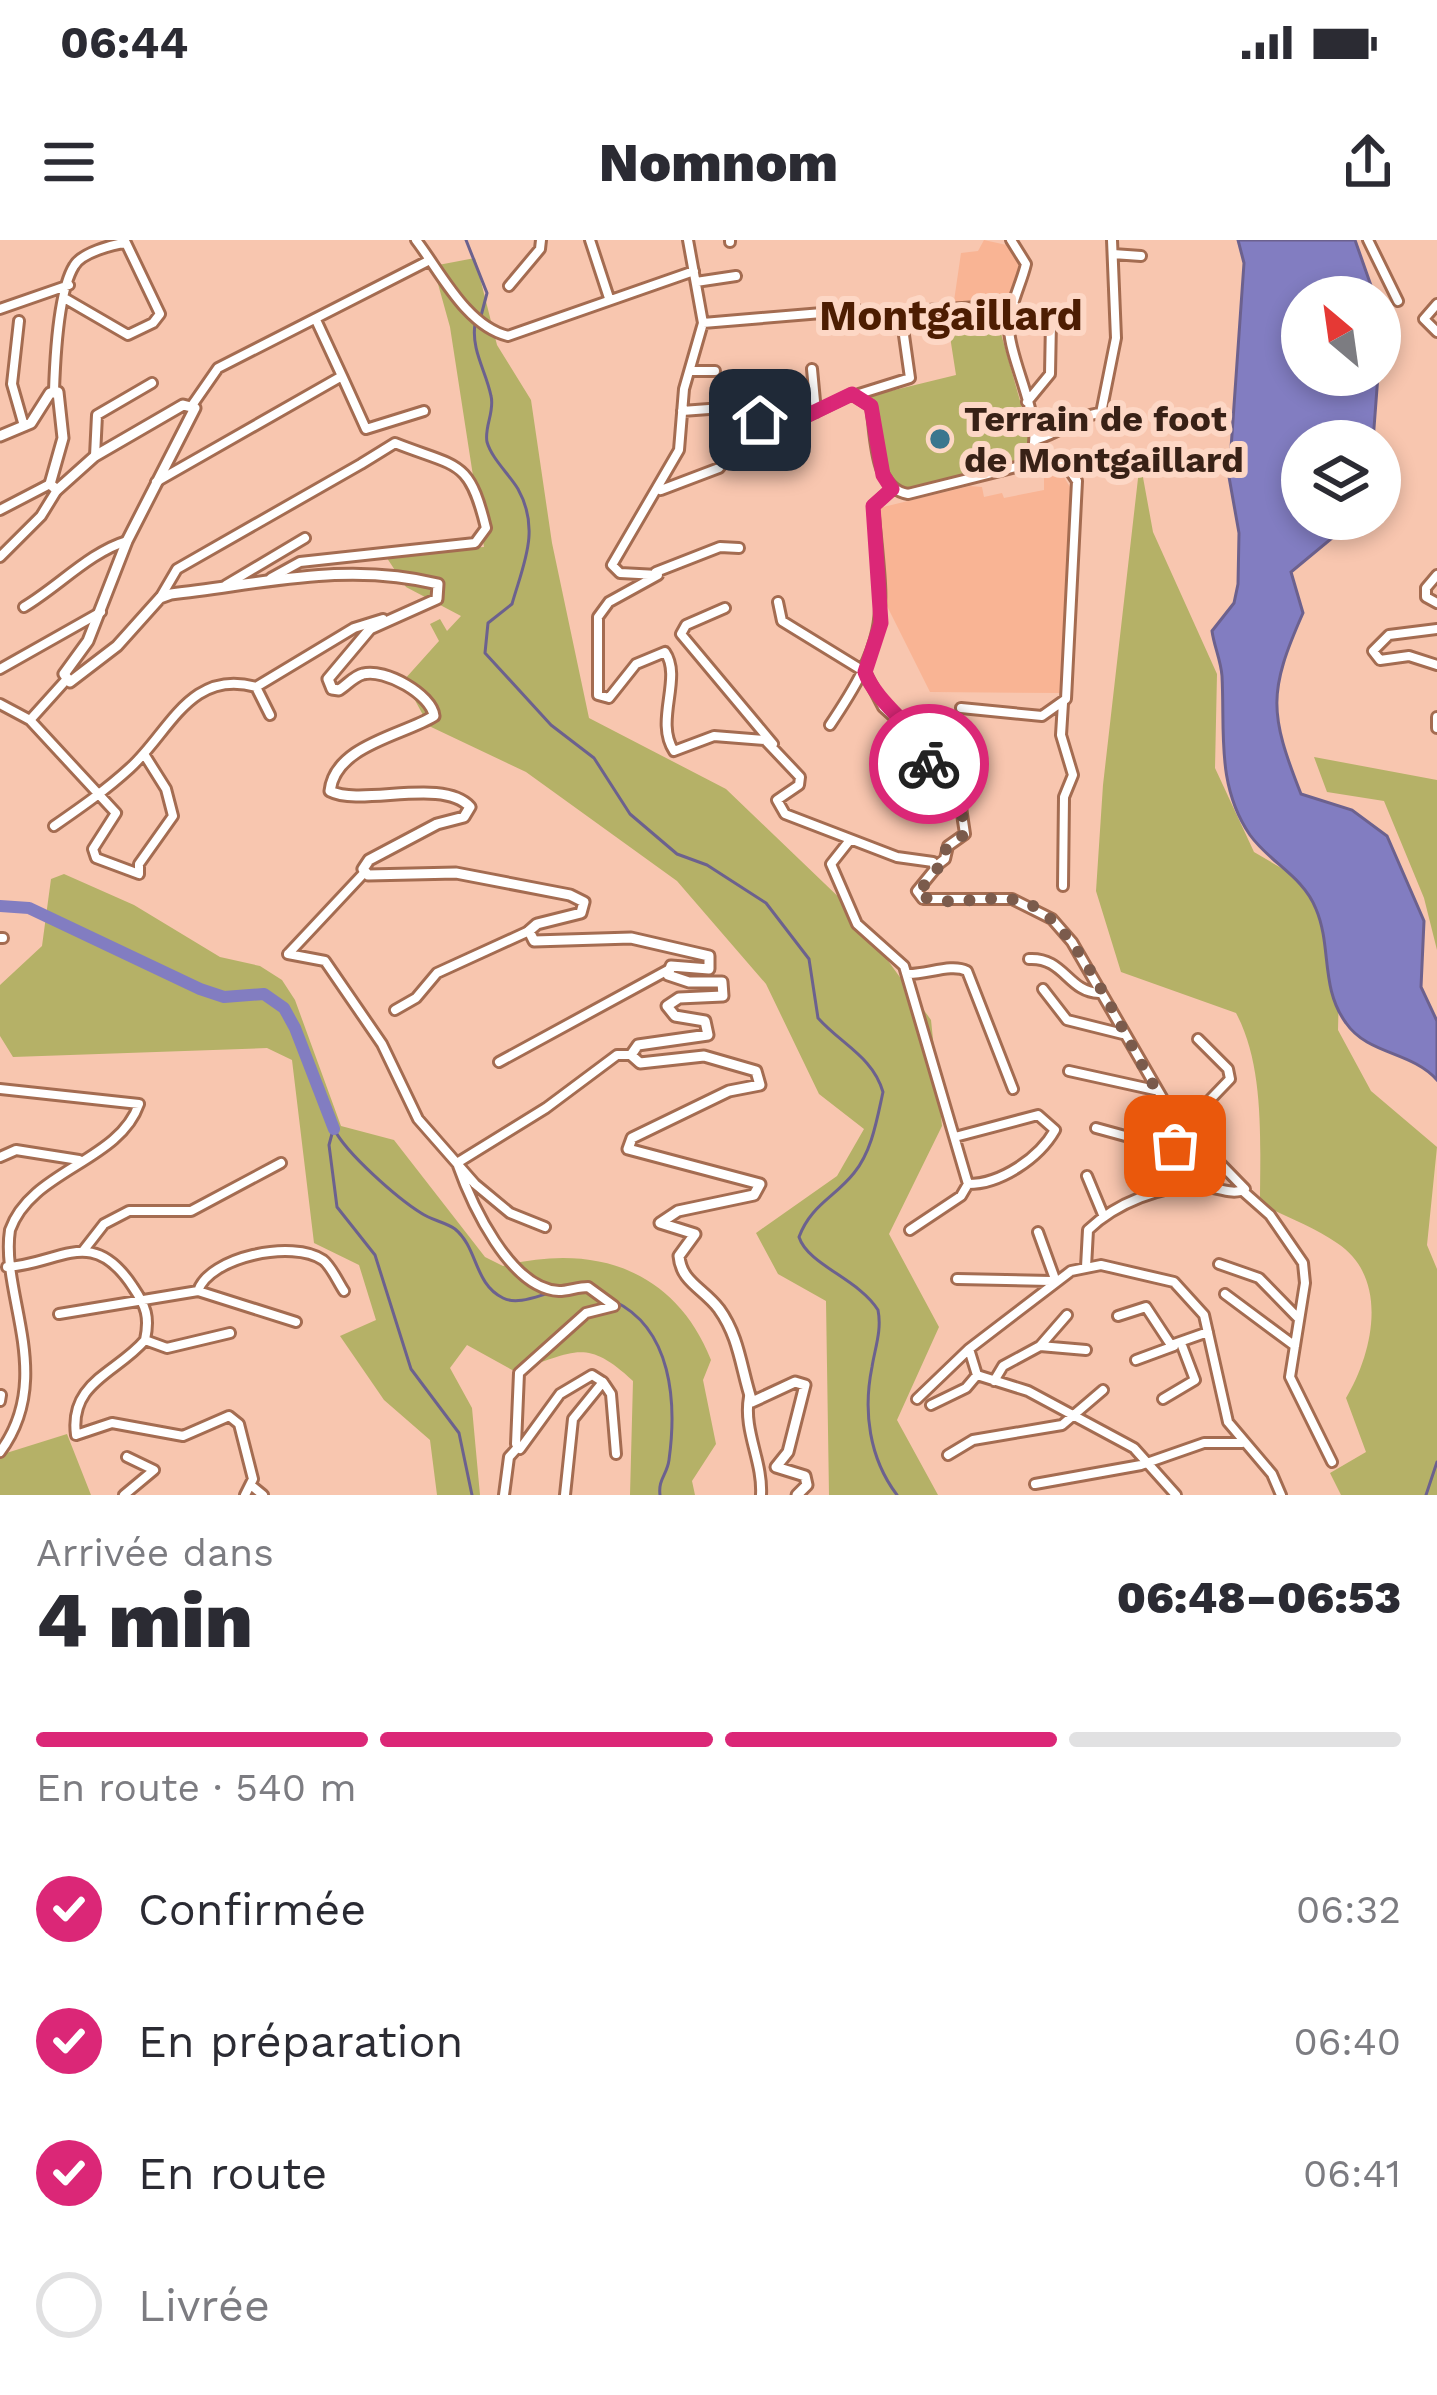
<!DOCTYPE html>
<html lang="fr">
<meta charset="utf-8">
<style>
body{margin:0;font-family:"Work Sans",sans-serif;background:#f7f7f7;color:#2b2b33;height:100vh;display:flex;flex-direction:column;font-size:45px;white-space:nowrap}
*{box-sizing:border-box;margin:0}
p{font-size:39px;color:#7c7c81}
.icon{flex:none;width:66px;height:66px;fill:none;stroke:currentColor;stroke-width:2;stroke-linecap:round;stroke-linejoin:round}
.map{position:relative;height:1255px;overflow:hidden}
.side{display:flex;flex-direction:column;background:#fff;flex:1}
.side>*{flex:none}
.needle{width:78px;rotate:331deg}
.fabs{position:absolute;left:1281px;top:36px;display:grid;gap:24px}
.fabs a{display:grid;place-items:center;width:120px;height:120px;border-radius:50%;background:#fff;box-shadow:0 6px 18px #0003;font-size:60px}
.pin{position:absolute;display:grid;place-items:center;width:102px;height:102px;color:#fff;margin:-51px;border-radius:24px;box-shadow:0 6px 18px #0006}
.courier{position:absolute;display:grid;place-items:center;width:120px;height:120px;margin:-60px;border:9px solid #db2777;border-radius:50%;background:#fff;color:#222;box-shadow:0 3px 15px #0007}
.summary em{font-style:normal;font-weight:800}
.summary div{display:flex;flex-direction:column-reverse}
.summary{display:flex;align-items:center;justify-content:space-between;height:204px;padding:0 36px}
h1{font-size:78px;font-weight:800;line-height:90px}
.bar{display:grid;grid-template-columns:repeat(4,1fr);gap:18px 12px;align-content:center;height:144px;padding:0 36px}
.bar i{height:15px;border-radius:9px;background:#e1e1e2}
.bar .selected{background:#db2777}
.bar p{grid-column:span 4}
ol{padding:0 36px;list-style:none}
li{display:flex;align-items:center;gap:36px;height:132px}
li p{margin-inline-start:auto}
li .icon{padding:12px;border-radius:50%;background:#db2777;color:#fff;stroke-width:4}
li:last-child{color:#7c7c81}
li i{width:66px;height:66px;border:6px solid #e1e1e2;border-radius:50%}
.status{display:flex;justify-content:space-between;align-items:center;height:84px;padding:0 60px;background:#fff;direction:ltr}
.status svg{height:33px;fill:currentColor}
header{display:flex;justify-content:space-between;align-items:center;height:156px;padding:0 36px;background:#fff;font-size:54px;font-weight:800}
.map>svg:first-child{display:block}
.built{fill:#f9b494}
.green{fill:#b5b167}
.water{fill:#827dc1;stroke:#6c618e;stroke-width:3}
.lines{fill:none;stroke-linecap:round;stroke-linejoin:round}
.stream{stroke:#6c618e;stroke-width:3}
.river{stroke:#827dc1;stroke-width:12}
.minor-casing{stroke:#a46c51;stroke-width:14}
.major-casing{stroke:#a46c51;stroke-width:15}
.minor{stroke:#fff;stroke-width:8}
.major{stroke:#fff;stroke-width:9}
.done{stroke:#7b5b4c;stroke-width:12;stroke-dasharray:0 21.6}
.route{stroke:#db2777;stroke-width:15}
.poi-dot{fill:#3a768e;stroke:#fdd7c5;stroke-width:4.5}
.labels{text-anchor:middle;stroke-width:12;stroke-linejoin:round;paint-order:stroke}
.poi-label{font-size:36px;font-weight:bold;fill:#382116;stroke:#fdd7c5;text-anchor:start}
.quarter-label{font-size:42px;font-weight:bold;fill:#4d1d02;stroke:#fdd7c5}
</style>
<div class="status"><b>06:44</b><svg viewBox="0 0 49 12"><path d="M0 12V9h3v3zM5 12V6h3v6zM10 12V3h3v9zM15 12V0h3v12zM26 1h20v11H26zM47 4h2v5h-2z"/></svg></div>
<header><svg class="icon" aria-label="menu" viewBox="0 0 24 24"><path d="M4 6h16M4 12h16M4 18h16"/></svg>Nomnom<svg class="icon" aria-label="share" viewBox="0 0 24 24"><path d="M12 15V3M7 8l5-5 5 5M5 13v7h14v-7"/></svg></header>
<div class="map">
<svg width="1437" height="1255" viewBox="0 0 1437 1255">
<rect width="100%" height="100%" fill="#f8c6af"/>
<path class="built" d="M984 0 1011 6 1021 21 1013 49 1003 60 964 67 954 61 961 13 978 11Z
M1058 227 1070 247 1062 453 930 452 886 364 879 268 970 246 982 247 984 257 1002 253 1004 258 1044 250V229Z"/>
<path class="green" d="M475 18 497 105 531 160 552 303 589 478 726 549 849 667 931 780 942 886 889 994 939 1087 897 1180 938 1255H829L826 1061 778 1034 756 993 837 936 864 889 819 854 766 744 677 641 526 532 429 486 404 440 439 401 430 384 440 379 447 391 461 376 406 347 383 312 484 307 450 87 433 26Z
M972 85 975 93 1000 90 1032 203 1020 221 905 249 890 237 870 156 956 135 949 90Z
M1140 221 1153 292 1217 434 1215 528 1254 612 1341 663 1338 790 1371 851 1437 907 1427 1005 1437 1029V1255H1341L1330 1233 1366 1212 1346 1158C1373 1113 1390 1038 1337 1003 1314 987 1285 976 1260 964 1260 903 1265 827 1236 773L1121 732 1096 651 1103 545Z
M1314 517 1437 540V710L1424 658 1384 561 1327 552Z
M64 634 134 665 220 717 260 726 282 740 295 760 341 886 394 900 485 1017 503 1026C594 1003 675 1029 711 1120L703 1140 716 1204 692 1241 695 1255H630L633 1141C584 1095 573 1114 514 1131L467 1105 450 1128 472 1168 480 1255H437L430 1200 384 1160 340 1096 376 1080 359 1025 314 1003 292 820 267 808 13 817 0 796V745L42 706 51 639Z
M67 1194 91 1255H0V1215Z"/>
<path class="water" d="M1238 0H1355L1375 57H1302V135H1378L1373 201H1302V279H1355L1291 332 1303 373C1268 452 1269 473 1301 554L1352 570 1387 596 1424 681 1421 747 1437 781V840C1411 811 1368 815 1346 783 1320 747 1332 707 1316 669 1303 636 1270 623 1250 595 1216 545 1225 492 1222 436 1221 421 1214 406 1212 391L1234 363 1238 344 1239 293 1229 237 1244 23Z"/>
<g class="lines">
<path class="stream" d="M466 0 487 53 481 76
M475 84C471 110 486 131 491 156 495 171 484 187 487 202 492 219 509 234 518 249 541 290 523 325 512 364L488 383 485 413 551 485 594 518 630 574 677 614 707 625 766 663 809 719 818 778C841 804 873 817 883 852 877 879 872 911 854 933 834 958 811 965 799 997 808 1025 859 1039 878 1070 882 1090 875 1108 872 1127 863 1171 869 1218 897 1255
M334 889C346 913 397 958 421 973 431 980 445 982 455 989 478 1008 474 1044 503 1058 516 1065 535 1057 549 1053
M333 890 329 905 337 967 375 1015 411 1129 459 1193 472 1255
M614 1061C672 1089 677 1162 669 1220 667 1235 658 1239 660 1255
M1426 1255 1437 1222"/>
<path class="river" d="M0 666 29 668 200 749 224 757 264 754 284 768 295 788 334 889"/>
<defs>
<path id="minor" d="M416 0C440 31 466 86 508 96L694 31
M590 0 609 58
M688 0 703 83 684 149 679 210 612 325 620 333 658 335 609 362 598 377V455L609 458 636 424 665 412C683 438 654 481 674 511L714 496 765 500 800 537 799 545 777 560 785 574 897 617 933 622 935 629 917 651 923 659H1012L1052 679 1072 702 1171 873 1245 949C1233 956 1217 947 1201 946 1162 945 1116 963 1088 990L1086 1027
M730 0V2
M1368 0 1398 61
M1113 14 1141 16
M696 42 736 36
M509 46 540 9 541 0
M1437 64 1424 79 1437 92
M0 69 69 45
M19 81 12 144 24 186
M703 83 858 70
M812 129 816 172
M691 131H715
M342 136 366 189 424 171
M759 146 760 180
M54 151C55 120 58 52 74 26 81 13 113 4 126 3L160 74 153 83 128 95 66 59
M859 154 910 138 901 74C939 66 975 70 1014 64
M1027 162 1050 134 1051 81
M193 164 218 128 426 22
M682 171 709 169
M1037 199C1061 193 1077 175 1101 173L1116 98 1112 0
M95 216 97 175 152 143
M156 242 342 136 316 80
M661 250 719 228 760 180 805 177 852 154 871 166C876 195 873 248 908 254L1024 225C1054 198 1010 126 1009 89 1009 66 1021 45 1026 24L1011 0
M0 270 50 244
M0 317 41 276 57 250
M656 332 720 307 739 308
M1437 335 1426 348V357L1437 363
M226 345 305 298
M160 358 177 329 361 224 395 203C458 228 469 218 486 288L475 303 300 322 271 338
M778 362 782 381 865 432 883 467 925 505 931 530 959 554 965 594 948 606 945 619 936 626
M24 367C58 347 90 312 127 301
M725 368 686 385 681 394 773 504
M1437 389 1389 395 1373 411 1380 420 1409 416 1437 425
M0 429 101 372
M256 447 270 475
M1063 463 1061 495 1073 535 1064 557 1063 646
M0 464 30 480 116 573 93 609 96 618 139 634V624L173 576 166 549 144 514
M961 468 1042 476 1066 459 1077 241 1067 226 1036 209
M1437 477V488
M30 480 66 440
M830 485C893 391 883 375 873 266L892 249
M54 586C80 568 106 550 130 528 169 493 190 428 256 447L354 388 383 379
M850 600 831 624 857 684 904 726 968 944 961 956 910 990
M0 698H3
M289 713 364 633
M288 714 325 721 382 804 418 879 475 944 510 973 545 987
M1029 719C1064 717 1068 752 1099 753
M907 734C926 735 951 723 967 731L1013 849
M1043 749 1067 780 1123 794
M395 770 416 758 437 733 529 691
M499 822 668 730
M1069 831 1155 850
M0 849 139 864C119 922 31 930 10 990 0 1054 56 1137 0 1212
M1096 888 1169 908 1189 896
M1182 889 1230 839 1228 829 1198 799
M955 897 1038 875 1055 890C1039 918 1001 944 968 944
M0 917 16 910 79 920
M1087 936 1104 977
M1244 952 1270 975 1303 1023 1305 1043 1290 1137 1332 1222
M1038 992 1055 1039
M83 1011 104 984 129 971H191L281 923
M1219 1024 1259 1038 1299 1079
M7 1027C60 1024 92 984 133 1047 146 1066 150 1077 145 1100 117 1133 69 1142 76 1195L112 1183 183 1196 229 1176 239 1184 253 1239 245 1255
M957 1039 1051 1041
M198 1051C209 1017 293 999 323 1020 331 1026 338 1042 344 1051
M1225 1054 1295 1106
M59 1074 198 1051 296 1082
M1118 1076 1146 1067 1171 1105 1208 1092
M145 1100 167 1108 230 1093
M1040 1106 1086 1110
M1136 1120 1174 1106
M994 1141 1003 1126 1040 1106 1067 1075
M603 1142 611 1154 616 1214
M749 1157C743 1191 763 1221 761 1255
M917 1159 969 1109
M1163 1159 1195 1140 1181 1103
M0 1161 1 1155
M931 1165 966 1148 977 1135
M948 1215 973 1200 1062 1185 1103 1150
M1035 1244 1141 1225 1204 1203H1242
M252 1246 263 1255
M124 1255 154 1230 127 1217
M504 1255 509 1217 518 1207
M565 1255 573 1179 603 1142 592 1135 560 1154 520 1209 516 1204 519 1133 586 1073 614 1066 588 1047C578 1047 568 1051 559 1051 510 1049 471 963 457 923L546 868 617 815H631
M1176 1255 1134 1208 1028 1151 977 1135 969 1109 1071 1031 1101 1025 1174 1042 1204 1075 1228 1182 1272 1234 1281 1255"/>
<path id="major" d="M0 196 31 183 50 153 58 152 63 198 50 244 57 250 95 216 183 165 195 168 127 301 88 401 64 434 70 442 117 406 160 358 171 354C262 344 346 321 438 344L437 359 370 389 328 439 332 449 339 450C347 445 354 436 363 434 385 428 432 455 434 476 404 495 335 505 330 551 361 567 443 537 470 567L464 577 437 584 369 620 363 629 368 635 456 633 570 655 584 662 581 673 537 684 529 691 534 701 631 698 709 716V729L671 726 668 735 689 742H722L723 756 679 758 667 766 675 776 705 781 708 795 638 805 631 815 640 823 704 816 756 831 760 845 729 851 632 898 628 909 760 944 754 955 678 971 660 983 695 994 679 1016C681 1042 703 1048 719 1069 740 1098 741 1130 752 1162L795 1142 805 1145 788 1212 776 1227 805 1236 807 1245 797 1255"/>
</defs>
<use href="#minor" class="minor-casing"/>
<use href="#major" class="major-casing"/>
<use href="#minor" class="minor"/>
<use href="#major" class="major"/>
</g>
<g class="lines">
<path class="done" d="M929 524 959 554 965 594 946 608 945 619 917 654C951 673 999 646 1035 667 1093 701 1137 839 1189 896L1175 906"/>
<path class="route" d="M760 180 802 178 852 154 871 166 883 235 892 249 873 266 881 383 865 432C878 468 928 494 929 524"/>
</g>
<circle class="poi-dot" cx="940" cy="199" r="12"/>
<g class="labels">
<g class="poi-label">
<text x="964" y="191">Terrain de foot<tspan x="964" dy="41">de Montgaillard</tspan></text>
</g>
<g class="quarter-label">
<text x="951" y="90">Montgaillard</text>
</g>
</g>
</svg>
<div class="fabs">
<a><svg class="needle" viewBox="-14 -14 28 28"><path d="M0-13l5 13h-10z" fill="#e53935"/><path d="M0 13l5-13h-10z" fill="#7c7c81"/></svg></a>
<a><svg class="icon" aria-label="layers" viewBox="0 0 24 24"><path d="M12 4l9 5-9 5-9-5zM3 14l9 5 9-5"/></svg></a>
</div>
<div class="pin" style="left:1175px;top:906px;background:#ea580c"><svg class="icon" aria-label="bag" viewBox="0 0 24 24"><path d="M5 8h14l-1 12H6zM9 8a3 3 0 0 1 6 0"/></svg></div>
<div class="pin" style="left:760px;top:180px;background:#1f2937"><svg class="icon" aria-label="home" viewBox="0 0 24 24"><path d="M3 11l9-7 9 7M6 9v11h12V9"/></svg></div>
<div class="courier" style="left:929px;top:524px"><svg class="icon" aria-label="bike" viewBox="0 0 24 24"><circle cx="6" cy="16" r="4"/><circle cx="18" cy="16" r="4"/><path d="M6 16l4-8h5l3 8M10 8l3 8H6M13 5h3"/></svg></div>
</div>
<section class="side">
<div class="summary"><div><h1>4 min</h1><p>Arrivée dans</p></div><em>06:48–06:53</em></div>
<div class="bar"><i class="selected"></i><i class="selected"></i><i class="selected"></i><i></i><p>En route · 540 m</p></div>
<ol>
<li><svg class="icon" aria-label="check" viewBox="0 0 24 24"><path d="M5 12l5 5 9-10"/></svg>Confirmée<p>06:32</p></li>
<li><svg class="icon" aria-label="check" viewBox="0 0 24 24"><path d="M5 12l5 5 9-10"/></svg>En préparation<p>06:40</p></li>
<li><svg class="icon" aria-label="check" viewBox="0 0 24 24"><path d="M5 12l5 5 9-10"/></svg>En route<p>06:41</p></li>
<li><i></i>Livrée</li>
</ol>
</section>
